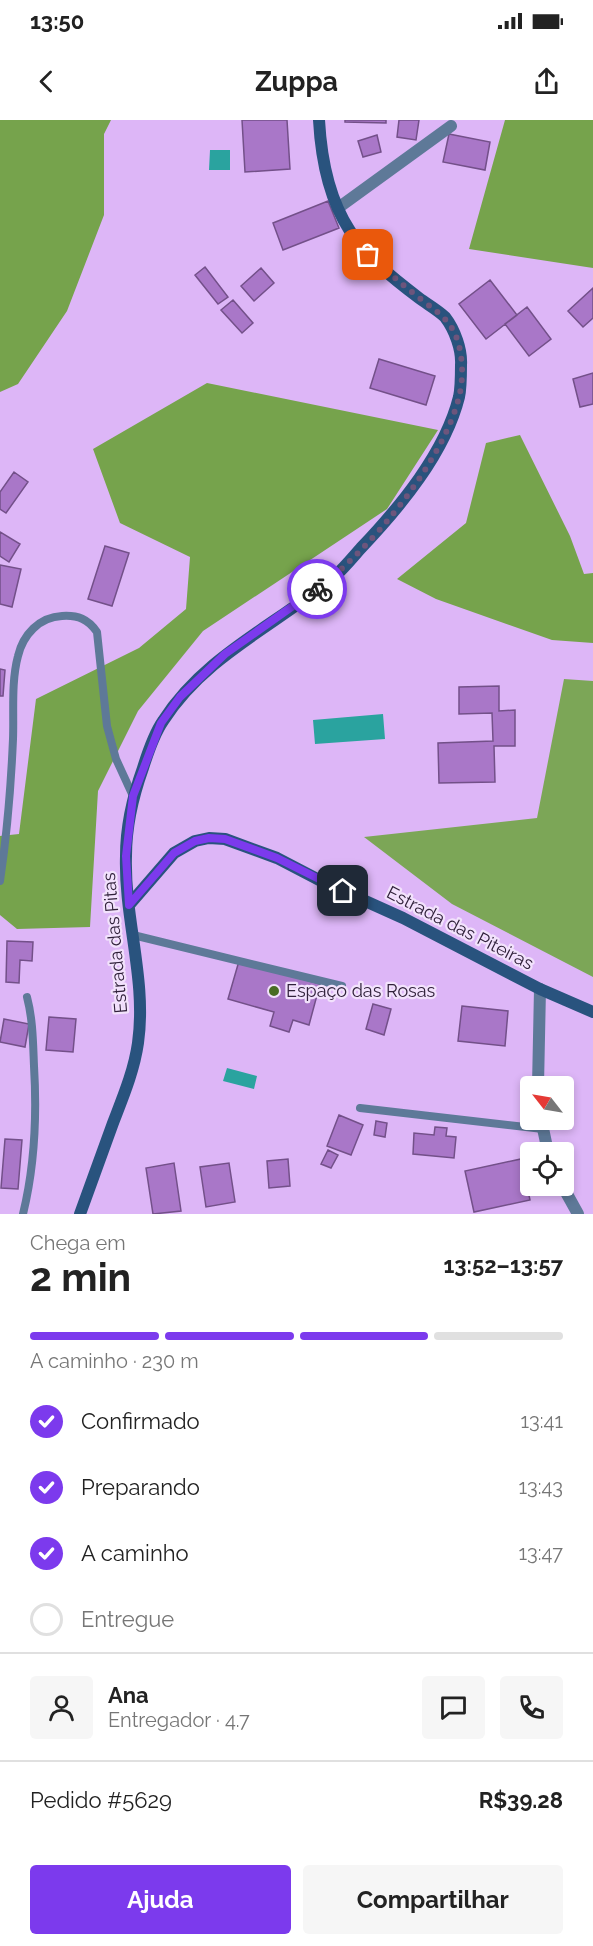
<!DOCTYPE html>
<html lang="pt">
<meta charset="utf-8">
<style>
body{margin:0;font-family:Raleway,sans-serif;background:#f6f6f6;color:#222;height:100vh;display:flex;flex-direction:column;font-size:22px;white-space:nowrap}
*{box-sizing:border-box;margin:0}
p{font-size:20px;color:#767676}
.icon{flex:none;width:33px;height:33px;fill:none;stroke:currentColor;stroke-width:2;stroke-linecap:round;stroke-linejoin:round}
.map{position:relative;height:1094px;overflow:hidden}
.panel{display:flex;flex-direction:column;background:#fff;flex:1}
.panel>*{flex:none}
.needle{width:39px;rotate:301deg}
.buttons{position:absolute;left:520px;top:956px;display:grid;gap:12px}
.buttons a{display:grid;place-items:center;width:54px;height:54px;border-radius:6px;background:#fff;box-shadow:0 3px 9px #0003;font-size:30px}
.pin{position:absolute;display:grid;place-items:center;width:51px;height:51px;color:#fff;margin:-26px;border-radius:12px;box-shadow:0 3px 9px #0006}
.courier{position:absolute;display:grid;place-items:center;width:60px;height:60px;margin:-30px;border:4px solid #7c3aed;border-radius:50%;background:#fff;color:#222;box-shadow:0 2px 8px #0007}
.overview em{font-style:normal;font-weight:700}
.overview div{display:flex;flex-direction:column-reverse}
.overview{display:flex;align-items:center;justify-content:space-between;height:102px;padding:0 30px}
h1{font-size:39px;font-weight:700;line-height:45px}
.bar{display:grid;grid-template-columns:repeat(4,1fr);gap:9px 6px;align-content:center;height:72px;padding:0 30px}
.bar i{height:8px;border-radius:4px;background:#e0e0e0}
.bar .selected{background:#7c3aed}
.bar p{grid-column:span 4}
.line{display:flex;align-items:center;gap:15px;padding:0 30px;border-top:2px solid #e0e0e0}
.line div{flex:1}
.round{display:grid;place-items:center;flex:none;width:63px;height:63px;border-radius:6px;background:#f6f6f6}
ol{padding:0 30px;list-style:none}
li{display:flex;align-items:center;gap:18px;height:66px}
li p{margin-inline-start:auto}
li .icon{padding:6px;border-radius:50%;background:#7c3aed;color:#fff;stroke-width:4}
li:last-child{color:#767676}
li i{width:33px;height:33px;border:3px solid #e0e0e0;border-radius:50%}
.primary-button{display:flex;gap:12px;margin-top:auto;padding:12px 30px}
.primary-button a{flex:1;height:69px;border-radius:6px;background:#7c3aed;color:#fff;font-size:24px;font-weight:700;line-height:69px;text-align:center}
.primary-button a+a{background:#f6f6f6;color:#222}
.status{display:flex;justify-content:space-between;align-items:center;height:42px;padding:0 30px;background:#fff;direction:ltr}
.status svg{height:16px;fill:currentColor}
header{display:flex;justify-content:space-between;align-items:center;height:78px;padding:0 30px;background:#fff;font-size:27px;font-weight:700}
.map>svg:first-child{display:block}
.green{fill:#7ca657}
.forest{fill:#76a34c}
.water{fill:#2aa39f}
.building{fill:#a977c8;stroke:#735089;stroke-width:1.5}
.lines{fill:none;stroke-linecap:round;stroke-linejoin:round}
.lane{stroke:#5e7998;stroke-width:8}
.street{stroke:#5e7998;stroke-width:12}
.secondary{stroke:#29537e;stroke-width:12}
.done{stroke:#6d557c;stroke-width:6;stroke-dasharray:0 10.8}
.route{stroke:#7c3aed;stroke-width:8}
.poi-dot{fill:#486c24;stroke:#f2e2fc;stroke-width:2}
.labels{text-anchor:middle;stroke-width:4.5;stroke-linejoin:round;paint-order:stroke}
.street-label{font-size:18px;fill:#30213a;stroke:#f2e2fc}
.poi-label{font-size:18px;fill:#30213a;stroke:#f2e2fc;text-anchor:start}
</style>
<div class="status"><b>13:50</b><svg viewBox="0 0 49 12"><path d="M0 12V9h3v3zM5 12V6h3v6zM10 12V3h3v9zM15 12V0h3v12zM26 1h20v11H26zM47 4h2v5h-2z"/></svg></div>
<header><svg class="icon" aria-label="back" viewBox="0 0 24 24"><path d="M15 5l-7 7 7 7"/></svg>Zuppa<svg class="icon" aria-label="share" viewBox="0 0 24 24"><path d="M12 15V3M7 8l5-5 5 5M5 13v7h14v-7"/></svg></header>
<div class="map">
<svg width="593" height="1094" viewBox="0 0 593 1094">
<rect width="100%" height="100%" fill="#ddb6f7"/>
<path class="green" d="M564 559 593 561V857L452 784 364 717 537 698Z"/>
<path class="forest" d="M0 0H111L104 14V95L67 191 18 264 0 272Z
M505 0H593V148L469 129Z
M207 263 438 310 387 389 203 511 138 591 98 671 90 807 17 809 0 795V716L19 714 36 579 139 528 186 489 190 437 120 403 93 329Z
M520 315 570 416 584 454 593 453V523L552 520 436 479 397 459 466 403 486 323Z"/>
<path class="water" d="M210 30H230V50H209Z
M383 594 385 619 315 624 313 600Z
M227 948 257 956 254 969 223 961Z"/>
<path class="building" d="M242 0H287L290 49 245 52Z
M345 0H386V3L345 2Z
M399 0H419L416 20 397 17Z
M449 14 490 22 485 50 443 42Z
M377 15 381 32 363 37 358 21Z
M328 81 339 108 283 130 273 103Z
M205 147 228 177 218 184 195 155Z
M261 148 274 163 254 181 241 166Z
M490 160 517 195 486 219 459 184Z
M593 168V198L583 207 568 191Z
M233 180 253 203 242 213 221 190Z
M527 187 551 219 529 236 505 204Z
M379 239 435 256 426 285 370 268Z
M593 253V284L580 287 573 259Z
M14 352 28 362 6 393 0 389V372Z
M0 412 20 424 9 442 0 436Z
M105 426 129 433 112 486 88 479Z
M0 445 21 449 12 487 0 484Z
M0 549 5 550 3 576H0Z
M499 566V591L515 590V626H494L495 662 439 663 438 623 493 621 492 593 459 594V567Z
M7 821 33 822 32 841 20 840 19 863 6 862Z
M239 841 320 864 309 905 293 900 289 912 270 906 274 892 228 879Z
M373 884 391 889 384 915 366 909Z
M462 886 508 891 505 926 458 921Z
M49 897 76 899 73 932 46 930Z
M4 899 29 904 25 927 0 922Z
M339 995 363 1005 351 1035 327 1026Z
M376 1001 387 1003 385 1017 374 1015Z
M435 1007 447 1008 446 1016 456 1017 454 1038 413 1034 414 1013 434 1015Z
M5 1019 22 1020 18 1069 1 1068Z
M328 1030 338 1035 331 1048 321 1044Z
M288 1039 290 1066 269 1068 267 1041Z
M521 1039 530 1080 474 1092 465 1051Z
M174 1043 181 1091 153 1094 146 1048Z
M229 1043 235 1082 206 1087 200 1047Z"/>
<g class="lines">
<path class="lane" d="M0 761C7 714 11 666 13 619 14 592 11 562 18 536 23 515 39 497 62 496 78 495 88 499 97 512L107 606 116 639 133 676
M133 815 342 866
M360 988 543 1009
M23 1094C35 1045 37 996 34 946 33 923 33 900 27 877"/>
<path class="street" d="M338 88 451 6
M538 966 540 869
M541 999 548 1032
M562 1065 578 1094"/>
<path class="secondary" d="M129 785 174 733 195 721 209 718 225 719 277 738 323 762 403 798 540 869 593 892
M80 1094C91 1064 102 1033 113 1003 123 977 134 951 138 923 147 860 124 799 126 736 126 707 133 676 143 648 148 632 154 614 163 601 205 535 277 505 335 456 344 448 353 437 361 428 400 387 445 333 459 277 461 268 461 256 461 245 462 230 455 210 445 197 438 190 427 184 419 178 394 159 367 138 350 111 329 79 321 37 319 0"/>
</g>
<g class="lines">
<path class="done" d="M317 469C370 430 443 342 459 277 464 258 463 232 455 214 447 196 431 188 417 176 400 163 384 148 368 135"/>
<path class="route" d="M317 469 225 534 180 577 161 603 133 676 126 736 129 785 174 733 195 721 209 718 225 719 277 738 343 771"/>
</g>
<circle class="poi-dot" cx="274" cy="871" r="6"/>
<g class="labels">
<g class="street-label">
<text transform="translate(460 808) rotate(27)" y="6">Estrada das Piteiras</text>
<text transform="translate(115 823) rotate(-95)" y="6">Estrada das Pitas</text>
</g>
<g class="poi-label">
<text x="286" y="877">Espaço das Rosas</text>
</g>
</g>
</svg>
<div class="buttons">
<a><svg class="needle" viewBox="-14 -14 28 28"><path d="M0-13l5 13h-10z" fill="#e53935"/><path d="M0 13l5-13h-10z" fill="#767676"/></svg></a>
<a><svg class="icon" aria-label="locate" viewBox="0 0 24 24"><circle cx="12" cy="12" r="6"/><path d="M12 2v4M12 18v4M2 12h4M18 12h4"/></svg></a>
</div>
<div class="pin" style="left:368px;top:135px;background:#ea580c"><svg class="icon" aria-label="bag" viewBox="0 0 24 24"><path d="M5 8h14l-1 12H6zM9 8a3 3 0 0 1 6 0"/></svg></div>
<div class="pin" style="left:343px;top:771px;background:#1f2937"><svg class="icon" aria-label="home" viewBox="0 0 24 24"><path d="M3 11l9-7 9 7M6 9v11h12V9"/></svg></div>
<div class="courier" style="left:317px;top:469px"><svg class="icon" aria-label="bike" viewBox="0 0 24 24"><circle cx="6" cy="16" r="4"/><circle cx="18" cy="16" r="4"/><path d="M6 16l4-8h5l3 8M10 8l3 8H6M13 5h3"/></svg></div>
</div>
<section class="panel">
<div class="overview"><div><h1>2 min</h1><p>Chega em</p></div><em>13:52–13:57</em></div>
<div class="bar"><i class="selected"></i><i class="selected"></i><i class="selected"></i><i></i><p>A caminho · 230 m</p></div>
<ol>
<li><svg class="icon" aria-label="check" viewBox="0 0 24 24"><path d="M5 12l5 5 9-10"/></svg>Confirmado<p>13:41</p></li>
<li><svg class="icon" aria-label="check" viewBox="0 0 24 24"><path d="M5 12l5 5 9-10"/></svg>Preparando<p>13:43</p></li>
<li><svg class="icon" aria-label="check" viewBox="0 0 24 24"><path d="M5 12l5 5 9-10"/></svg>A caminho<p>13:47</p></li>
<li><i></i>Entregue</li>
</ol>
<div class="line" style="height:108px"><a class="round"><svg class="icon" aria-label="person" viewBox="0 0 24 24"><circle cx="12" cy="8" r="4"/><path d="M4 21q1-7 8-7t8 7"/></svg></a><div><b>Ana</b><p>Entregador · 4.7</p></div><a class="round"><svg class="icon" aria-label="chat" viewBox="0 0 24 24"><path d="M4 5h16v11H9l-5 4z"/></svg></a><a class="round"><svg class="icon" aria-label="phone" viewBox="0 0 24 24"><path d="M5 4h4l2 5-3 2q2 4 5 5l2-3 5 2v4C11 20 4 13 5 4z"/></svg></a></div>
<div class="line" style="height:78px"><div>Pedido #5629</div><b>R$39.28</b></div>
<div class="primary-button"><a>Ajuda</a><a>Compartilhar</a></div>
</section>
